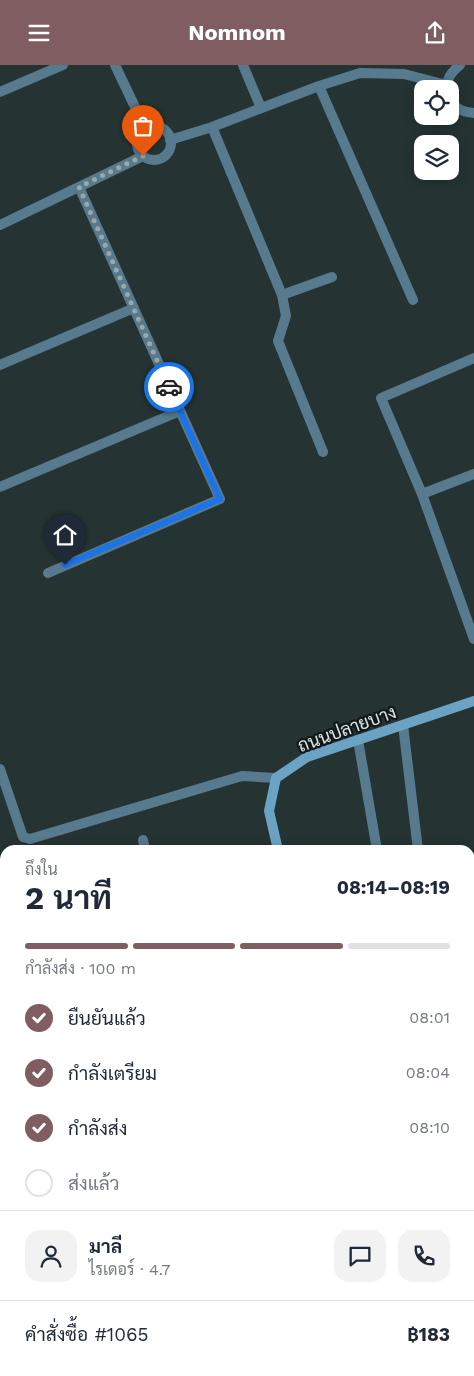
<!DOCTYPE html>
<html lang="th">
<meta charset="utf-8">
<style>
body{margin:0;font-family:"Work Sans",Sarabun,sans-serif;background:#f2f2f3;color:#1f2937;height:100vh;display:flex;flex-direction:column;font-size:19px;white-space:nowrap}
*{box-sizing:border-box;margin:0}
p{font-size:16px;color:#747a83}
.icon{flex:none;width:28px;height:28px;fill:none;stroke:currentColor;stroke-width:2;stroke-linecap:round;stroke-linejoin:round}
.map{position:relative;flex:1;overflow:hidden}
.panel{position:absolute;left:0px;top:780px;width:475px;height:531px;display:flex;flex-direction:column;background:#fff;border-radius:15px 15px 0 0;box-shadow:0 2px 12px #0003}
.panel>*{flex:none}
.fabs{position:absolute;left:414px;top:15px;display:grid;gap:10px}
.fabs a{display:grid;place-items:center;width:45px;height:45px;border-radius:10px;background:#fff;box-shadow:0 2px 12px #0003;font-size:25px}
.pin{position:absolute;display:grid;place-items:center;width:42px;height:42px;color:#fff;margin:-51px -21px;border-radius:50% 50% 50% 0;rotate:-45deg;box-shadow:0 0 5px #0007}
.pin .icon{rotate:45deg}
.courier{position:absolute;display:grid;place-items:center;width:50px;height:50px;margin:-25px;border:4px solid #1a73e8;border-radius:50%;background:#fff;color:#222;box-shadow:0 1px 6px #0007}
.summary em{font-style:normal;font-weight:700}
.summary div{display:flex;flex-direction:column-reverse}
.summary{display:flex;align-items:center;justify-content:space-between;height:85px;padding:0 25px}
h1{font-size:32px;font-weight:700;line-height:38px}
.bar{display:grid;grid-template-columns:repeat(4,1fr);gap:8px 5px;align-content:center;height:60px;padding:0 25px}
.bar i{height:6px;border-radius:4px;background:#e0e1e3}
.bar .on{background:#7f5d60}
.bar p{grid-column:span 4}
.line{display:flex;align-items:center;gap:12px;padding:0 25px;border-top:1px solid #e0e1e3}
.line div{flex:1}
.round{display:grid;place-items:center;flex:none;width:52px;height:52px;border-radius:15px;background:#f2f2f3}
ol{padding:0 25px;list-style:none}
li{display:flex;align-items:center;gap:15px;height:55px}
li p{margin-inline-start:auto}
li .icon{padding:5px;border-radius:50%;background:#7f5d60;color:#fff;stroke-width:4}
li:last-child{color:#747a83}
li i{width:28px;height:28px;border:2px solid #e0e1e3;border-radius:50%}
header{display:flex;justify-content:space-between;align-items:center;height:65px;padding:0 25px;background:#7f5d60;color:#fff;font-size:22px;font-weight:700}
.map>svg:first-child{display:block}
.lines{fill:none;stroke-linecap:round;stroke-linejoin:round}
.lane{stroke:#577a8e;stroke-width:10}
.street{stroke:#577a8e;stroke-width:10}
.secondary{stroke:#6aa3c4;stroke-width:10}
.done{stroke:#9ca7a7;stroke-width:5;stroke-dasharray:0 9}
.route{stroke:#1a73e8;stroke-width:6}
.labels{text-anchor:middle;stroke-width:4.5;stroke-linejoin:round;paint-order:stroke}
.street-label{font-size:18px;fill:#dce5e5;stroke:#131919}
</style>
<header><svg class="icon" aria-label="menu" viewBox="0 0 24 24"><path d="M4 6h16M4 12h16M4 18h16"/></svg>Nomnom<svg class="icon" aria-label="share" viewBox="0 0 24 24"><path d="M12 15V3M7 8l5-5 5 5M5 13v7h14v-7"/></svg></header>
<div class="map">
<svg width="474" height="1311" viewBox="0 0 474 1311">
<rect width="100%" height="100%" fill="#253333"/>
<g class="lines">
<path class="lane" d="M0 704 23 772 30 774 242 711 276 713
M281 1306V1311"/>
<path class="street" d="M115 0 145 63
M243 0 261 43
M319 21 413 235
M447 24C446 13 452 6 460 0
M0 27 63 0
M450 34C455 44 463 47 474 48
M137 78a17 17 0 1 1 34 0a17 17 0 1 1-34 0Z
M212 62 282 230 286 251 278 276 323 387
M170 75 212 62 319 21 360 8 404 9 447 20
M0 160 143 91
M282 230 332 212
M474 293 381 333 422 429 474 574
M0 300 134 243
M0 422 180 346
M422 429 474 409
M48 508 220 434 79 122
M403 660 418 785
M358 675 377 785
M143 775 145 785
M470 858H474
M0 910 5 909
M0 1089 5 1088
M0 1208 5 1207
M173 1306 174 1311
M66 1311 88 1306"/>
<path class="secondary" d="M278 785 269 746 276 713 307 692 474 636
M246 1311 255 1306"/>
</g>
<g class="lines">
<path class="done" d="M143 91 79 122 169 322"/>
<path class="route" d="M65 500 220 434 169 322"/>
</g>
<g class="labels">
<g class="street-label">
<text transform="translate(347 664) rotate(-20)" y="6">ถนนปลายบาง</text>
</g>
</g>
</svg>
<div class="fabs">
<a><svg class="icon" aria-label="locate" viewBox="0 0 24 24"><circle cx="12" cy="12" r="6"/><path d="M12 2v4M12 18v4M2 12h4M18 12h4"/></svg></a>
<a><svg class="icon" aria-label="layers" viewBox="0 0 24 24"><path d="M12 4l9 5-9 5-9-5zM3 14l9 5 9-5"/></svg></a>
</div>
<div class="pin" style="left:143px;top:91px;background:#ea580c"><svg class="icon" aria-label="bag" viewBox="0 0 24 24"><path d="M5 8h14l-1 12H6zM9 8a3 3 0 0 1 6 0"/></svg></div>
<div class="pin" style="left:65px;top:500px;background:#1f2937"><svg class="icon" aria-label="home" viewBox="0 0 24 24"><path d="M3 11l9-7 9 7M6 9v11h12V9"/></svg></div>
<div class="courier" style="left:169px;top:322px"><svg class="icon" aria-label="car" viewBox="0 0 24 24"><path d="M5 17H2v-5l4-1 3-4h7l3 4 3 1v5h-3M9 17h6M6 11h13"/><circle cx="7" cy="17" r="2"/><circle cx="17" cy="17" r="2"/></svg></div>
<section class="panel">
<div class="summary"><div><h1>2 นาที</h1><p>ถึงใน</p></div><em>08:14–08:19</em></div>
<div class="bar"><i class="on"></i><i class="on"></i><i class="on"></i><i></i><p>กำลังส่ง · 100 m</p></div>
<ol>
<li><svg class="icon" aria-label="check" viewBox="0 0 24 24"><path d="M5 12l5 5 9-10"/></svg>ยืนยันแล้ว<p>08:01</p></li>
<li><svg class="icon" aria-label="check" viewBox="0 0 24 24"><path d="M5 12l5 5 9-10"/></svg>กำลังเตรียม<p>08:04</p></li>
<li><svg class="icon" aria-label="check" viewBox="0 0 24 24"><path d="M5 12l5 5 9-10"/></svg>กำลังส่ง<p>08:10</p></li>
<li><i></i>ส่งแล้ว</li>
</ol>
<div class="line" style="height:90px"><a class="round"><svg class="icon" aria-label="person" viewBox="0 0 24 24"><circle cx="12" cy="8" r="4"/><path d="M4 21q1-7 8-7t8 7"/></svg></a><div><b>มาลี</b><p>ไรเดอร์ · 4.7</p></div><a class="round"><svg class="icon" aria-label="chat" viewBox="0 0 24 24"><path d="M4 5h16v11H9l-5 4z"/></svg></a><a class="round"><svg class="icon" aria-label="phone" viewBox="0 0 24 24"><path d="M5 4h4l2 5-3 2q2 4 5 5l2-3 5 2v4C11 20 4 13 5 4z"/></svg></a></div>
<div class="line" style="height:65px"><div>คำสั่งซื้อ #1065</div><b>฿183</b></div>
</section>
</div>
